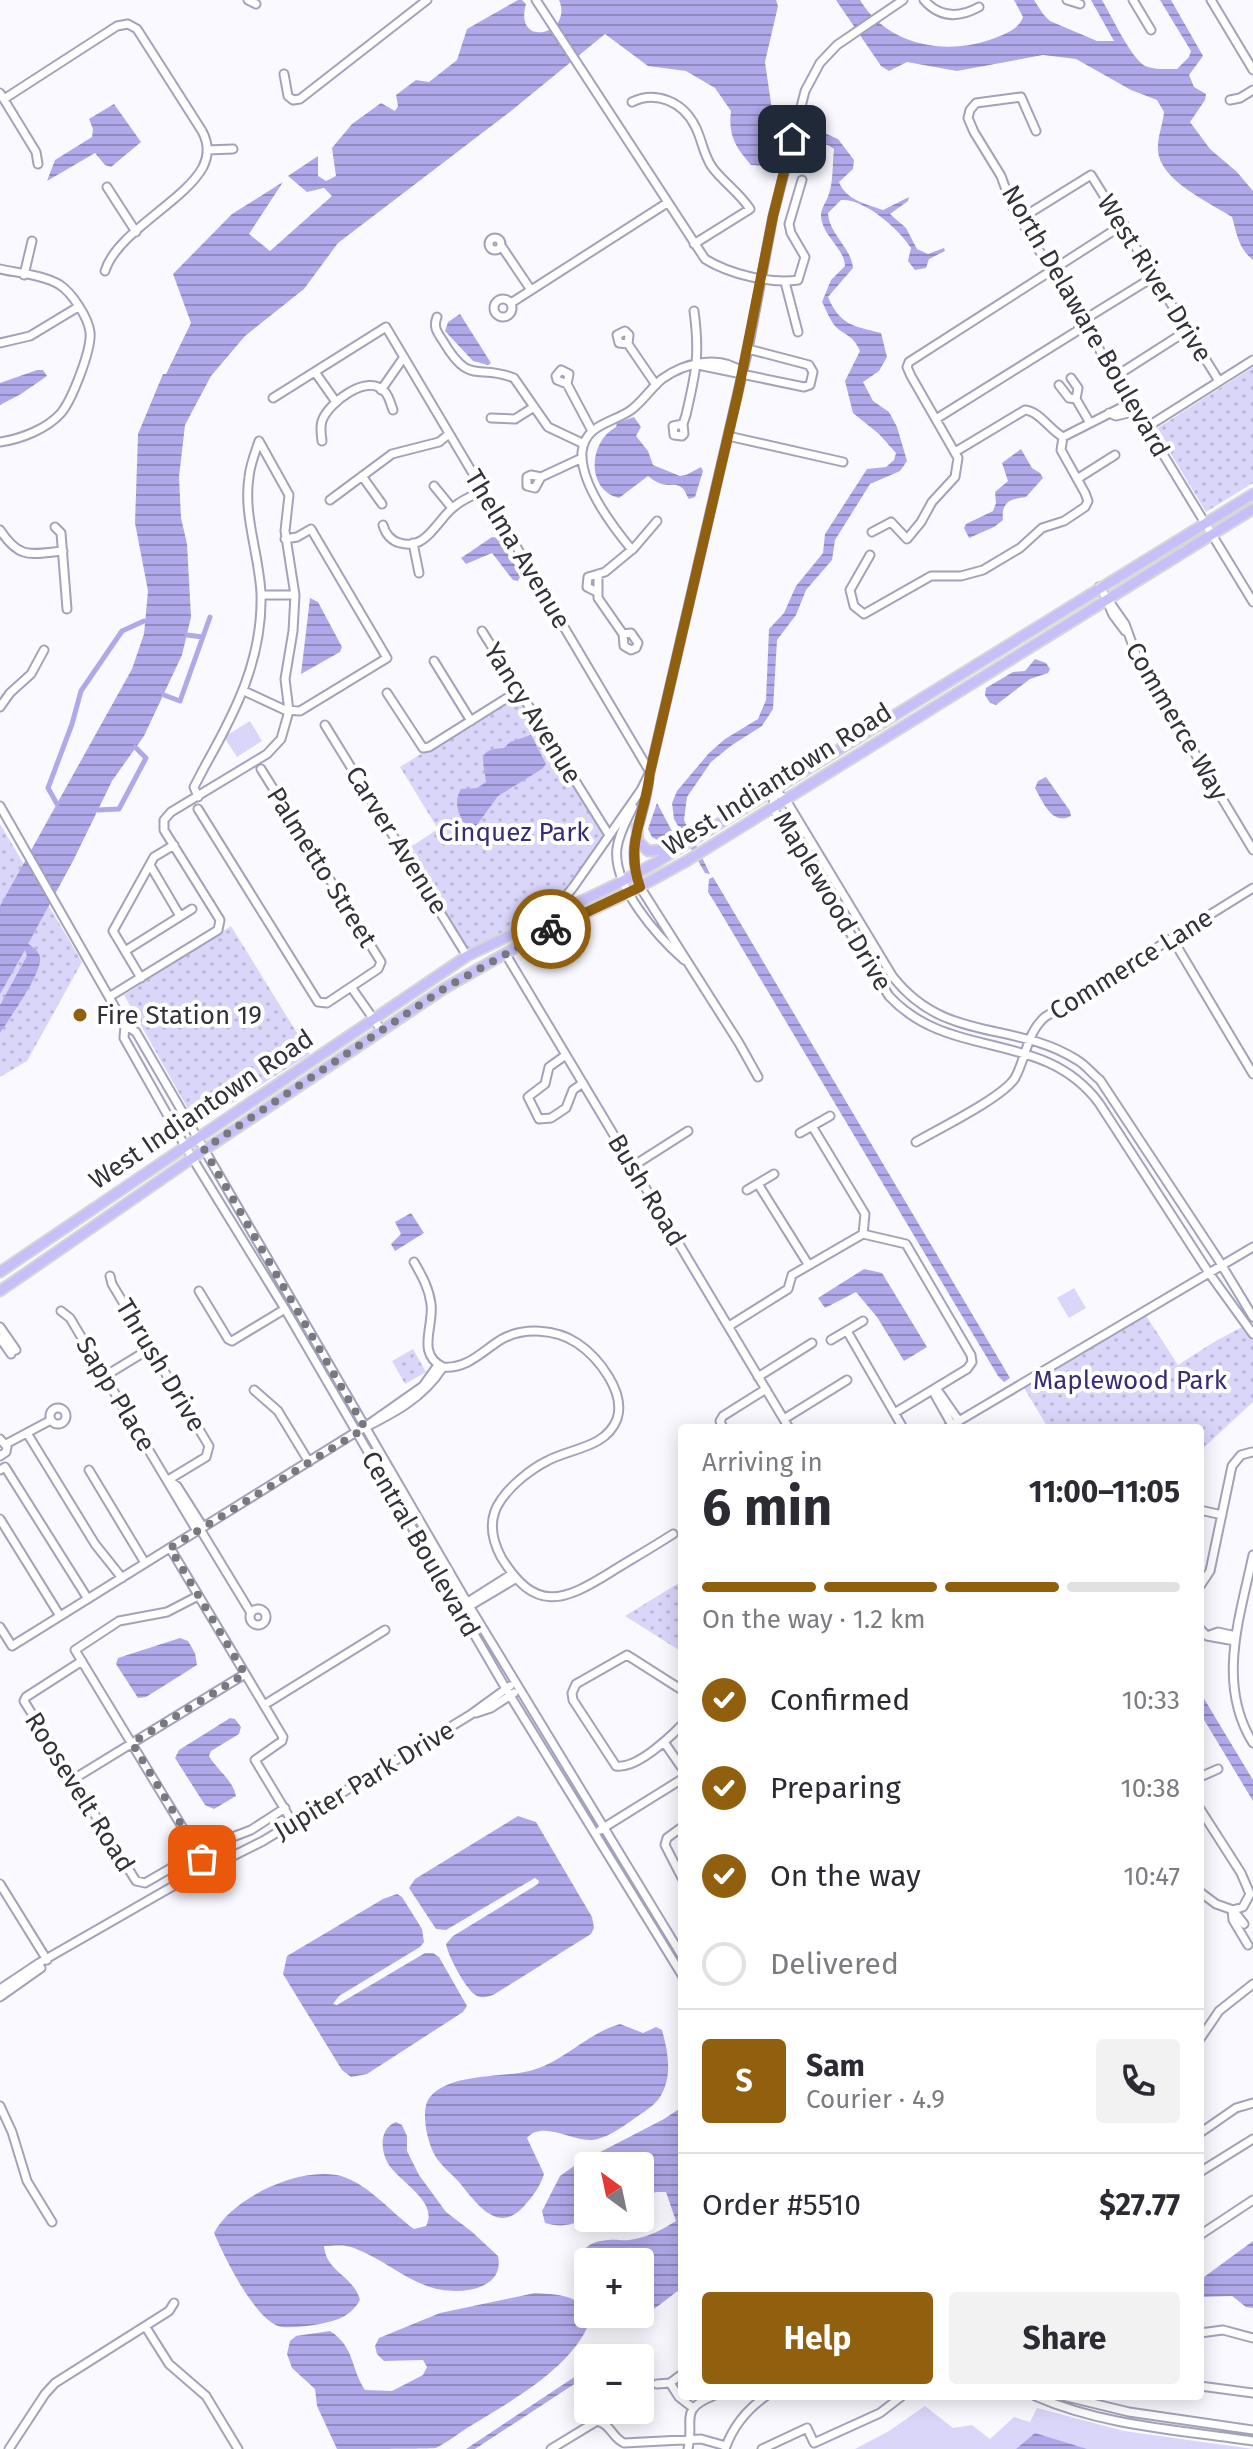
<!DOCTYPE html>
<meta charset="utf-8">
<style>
body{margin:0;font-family:"Fira Sans",sans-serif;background:#f2f2f3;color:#2b2b33;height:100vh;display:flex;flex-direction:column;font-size:30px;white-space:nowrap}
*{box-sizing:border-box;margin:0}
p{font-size:26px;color:#7c7c81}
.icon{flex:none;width:44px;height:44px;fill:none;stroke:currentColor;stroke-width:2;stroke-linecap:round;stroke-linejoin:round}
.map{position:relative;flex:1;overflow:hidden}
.sheet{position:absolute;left:678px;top:1424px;width:526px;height:976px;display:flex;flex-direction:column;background:#fff;border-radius:8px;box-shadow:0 4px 20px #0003}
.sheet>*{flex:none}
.needle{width:52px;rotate:327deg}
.controls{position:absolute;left:574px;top:2152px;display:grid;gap:16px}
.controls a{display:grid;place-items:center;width:80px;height:80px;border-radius:8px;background:#fff;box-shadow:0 4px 20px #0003;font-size:40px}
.pin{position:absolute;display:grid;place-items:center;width:68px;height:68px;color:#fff;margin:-34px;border-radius:16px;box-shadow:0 4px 12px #0006}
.courier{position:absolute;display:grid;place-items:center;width:80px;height:80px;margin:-40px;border:6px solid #91600f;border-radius:50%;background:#fff;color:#222;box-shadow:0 2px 10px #0007}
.head em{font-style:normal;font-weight:700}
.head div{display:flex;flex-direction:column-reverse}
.head{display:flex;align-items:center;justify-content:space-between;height:136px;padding:0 24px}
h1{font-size:52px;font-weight:700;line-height:60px}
.bar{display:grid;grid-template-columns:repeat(4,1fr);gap:12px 8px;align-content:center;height:96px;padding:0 24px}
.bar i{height:10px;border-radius:6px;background:#e1e1e2}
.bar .current{background:#91600f}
.bar p{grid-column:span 4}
.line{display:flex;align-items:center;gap:20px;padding:0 24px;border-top:2px solid #e1e1e2}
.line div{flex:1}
.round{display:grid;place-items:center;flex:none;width:84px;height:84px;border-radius:8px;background:#f2f2f3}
ol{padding:0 24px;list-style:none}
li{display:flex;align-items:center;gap:24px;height:88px}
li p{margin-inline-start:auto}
li .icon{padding:8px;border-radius:50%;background:#91600f;color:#fff;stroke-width:4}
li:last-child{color:#7c7c81}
li i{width:44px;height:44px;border:4px solid #e1e1e2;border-radius:50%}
.action{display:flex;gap:16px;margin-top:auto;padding:16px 24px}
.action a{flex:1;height:92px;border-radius:8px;background:#91600f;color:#fff;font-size:32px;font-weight:700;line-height:92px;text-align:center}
.action a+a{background:#f2f2f3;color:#2b2b33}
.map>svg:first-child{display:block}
.grass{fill:#d9d6fa}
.park{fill:url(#park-dots)}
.water{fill:url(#water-rules)}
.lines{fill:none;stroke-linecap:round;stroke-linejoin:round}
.canal{stroke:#b0a9e9;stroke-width:5}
.minor-casing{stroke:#a3a2bb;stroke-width:11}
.major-casing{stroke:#d6d6d8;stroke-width:13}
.minor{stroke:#fff;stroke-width:7}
.major{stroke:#c7bffa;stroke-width:9}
.done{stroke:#787880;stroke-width:8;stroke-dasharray:0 14.4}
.route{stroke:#91600f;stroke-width:10}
.poi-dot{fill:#91600f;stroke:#fff;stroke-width:3}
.labels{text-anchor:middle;stroke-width:8;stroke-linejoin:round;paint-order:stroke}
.street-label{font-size:26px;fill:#32323c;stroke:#fff}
.park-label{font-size:26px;fill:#3b2b74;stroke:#fff}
.poi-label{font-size:26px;fill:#32323c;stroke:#fff;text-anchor:start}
</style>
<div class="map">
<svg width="1253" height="2449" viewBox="0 0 1253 2449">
<defs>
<pattern id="park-dots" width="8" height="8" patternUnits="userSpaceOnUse" patternTransform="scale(2)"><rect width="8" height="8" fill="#d9d6fa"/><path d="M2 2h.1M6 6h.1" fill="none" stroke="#bbb8d7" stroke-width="1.8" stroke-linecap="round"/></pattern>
<pattern id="water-rules" width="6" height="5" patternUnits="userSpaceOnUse" patternTransform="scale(2)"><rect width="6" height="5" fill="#b0a9e9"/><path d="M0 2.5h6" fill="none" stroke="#908abe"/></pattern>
</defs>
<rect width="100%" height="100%" fill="#faf9ff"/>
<path class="grass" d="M250 721 262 741 237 757 224 737Z
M1074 1288 1086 1308 1069 1318 1057 1298Z
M925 2406 953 2428 972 2425 990 2439 1014 2417 1030 2422 1037 2408 1124 2431 1253 2449H855L889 2431Z"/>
<path class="park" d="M1253 367V483L1206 512 1156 429Z
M518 693 606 835 554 906 468 950 406 850 438 829 400 767Z
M0 824 82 962 27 1061 0 1077Z
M231 926 310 1054 197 1125 124 995Z
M1145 1314 1178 1365 1214 1342 1244 1326 1253 1341V1402L1200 1451V1428H1048L1023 1386Z
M413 1349 426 1372 405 1384 392 1361Z
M682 1581V1652L625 1616Z"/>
<path class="water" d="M518 0H522L526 4C513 49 574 35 559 0H776L778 6 765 62 778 151 791 155 803 152 815 129 838 139 854 160 853 169 839 182C846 200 866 204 883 210L909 197 908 201 890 214 906 228 917 249 928 254 944 248 945 251 929 259 926 268 915 270 908 261 911 248C899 229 864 198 841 200L828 213C829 234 851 247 853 268L828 297C840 325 853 326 881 333L887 357 879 371 863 382 873 401 889 412 897 427 907 461 900 471 870 484 835 540 832 560 806 590 796 615 777 640 773 709 762 726 732 745 711 762 687 797 684 820 710 874 705 873 674 819 672 803 677 791 709 753 725 739 758 719 766 700 769 629 784 613 796 586 823 553 825 534 867 469 886 467 894 460 896 453 879 434 853 413 845 381 860 351C852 334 847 337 836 327 830 321 826 309 822 302L831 280 845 266C844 249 826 238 822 222 819 213 823 207 827 199 834 184 832 165 834 149L828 145H819L814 151 808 168 751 165C735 147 728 135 731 111L715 88 686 71 648 66 605 34 511 111 338 243 304 289 245 336 211 376 185 425 179 477 181 518 187 544 191 617 182 655 144 736 112 781 73 861 28 944C32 946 38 950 40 957 43 972 9 1019 0 1033V1005L27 956 25 950 0 994V906L132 669 144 634 148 591 135 523 138 434 163 374H166L191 323 173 274 232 214 283 182 249 234 270 251 332 196 324 188 307 192 288 176 318 156V176L326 181 336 176 332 148 352 124 381 103 395 111 398 106 396 95 416 80 429 82 457 60 467 29Z
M836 0H860C889 48 951 57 1000 36 1009 32 1019 28 1023 17L1014 0H1034L1043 14 1050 21 1097 41H1114L1091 0H1102C1111 15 1131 58 1145 66 1154 70 1167 69 1177 69L1189 57 1191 51 1160 0H1171L1203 56 1189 75 1194 87 1206 94 1205 100 1190 122 1210 149 1237 172 1253 191V260C1238 248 1237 234 1232 217 1210 203 1159 180 1158 150 1157 138 1163 124 1164 112L1157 100 1131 90 1076 59 1043 55 957 71 907 62 889 71 881 66Z
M114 104 141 142 111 167 105 165 95 153 47 181 55 160 92 137 93 129 89 119Z
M460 314 491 363 488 365 473 361 445 331 448 322Z
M37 370H43L47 376 21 394 0 405V383Z
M634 417 641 427 636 436 648 451 653 465 680 476 686 475 701 467 703 471 695 497 689 499C686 495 685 489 681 487 672 481 666 491 648 476L619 498C586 490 588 442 616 427L617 423Z
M1021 449 1032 468 1040 473 1043 478 1026 497C1010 499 1001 502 1003 520L994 527 969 538 964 528 966 524 993 511 996 503 995 492 1008 481 1002 463Z
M492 537 498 538 519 572 521 575 518 581 513 580 492 553 466 564 461 558Z
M310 598 318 602 342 647 340 652 301 674Z
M1035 659 1046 663 1050 669 1048 673 1030 679 996 705 990 703 985 695 986 688 1013 672 1025 671Z
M531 735 546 764 542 769 498 796 477 825 474 827 463 822C457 810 454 801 461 789L477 788 486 782C484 762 475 749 504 748L510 742Z
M1046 777 1070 811 1071 816C1052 826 1043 802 1035 788L1038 781Z
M657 803 673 833 659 841 652 837 648 829Z
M713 877 1010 1378 1004 1382 998 1376 715 903 708 892 709 879Z
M411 1213 424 1233 395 1251 391 1244 401 1234 395 1222Z
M864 1269 882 1273 927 1347 904 1361 877 1317 856 1292 825 1308 818 1298Z
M180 1638 188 1641 195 1653 197 1665 146 1697 138 1698 116 1664 118 1658Z
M1200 1692 1253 1780V1801L1200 1713Z
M230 1718 235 1719 241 1727 239 1734 211 1751 209 1756C217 1770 233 1780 236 1796L214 1809 205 1805 175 1758 179 1750Z
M518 1816 536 1822 592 1917 594 1928 591 1934 493 1995C487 1997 480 1999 474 1994 465 1987 448 1956 446 1944L453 1936 538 1884 539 1881 535 1878 446 1930 436 1929 409 1888 415 1879Z
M397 1894 402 1897 422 1929 424 1942 420 1947 339 1996 333 2004 337 2005 425 1953H433L439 1957 467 2006 463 2012 367 2074 351 2077 342 2070 283 1974 287 1956 383 1899Z
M620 2024 643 2033 656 2027 662 2030C668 2052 673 2076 660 2097 655 2106 640 2114 631 2121 621 2128 605 2139 592 2140 572 2141 542 2120 527 2138L544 2174C541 2185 533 2196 525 2205 500 2234 480 2208 463 2187 456 2177 445 2170 438 2160 428 2147 419 2110 430 2097 450 2073 501 2078 529 2071 563 2063 587 2033 620 2024Z
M682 2107V2288C663 2300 635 2332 613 2314H640V2262H588V2285C578 2260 577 2242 609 2240 616 2239 623 2241 629 2240 646 2238 662 2230 676 2221L666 2192H656L640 2198V2166H588V2217C573 2225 561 2228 545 2223L542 2211 560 2176 577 2164 664 2119Z
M396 2122 402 2125 407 2136V2151L419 2175 446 2212 471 2231 498 2256C506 2293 452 2296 427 2286 402 2277 381 2258 354 2248 343 2244 336 2246 324 2246 326 2272 354 2276 360 2300 350 2317 338 2320 320 2324 308 2326 294 2328 282 2327 256 2323 224 2256 214 2233 233 2197 303 2164 344 2177 370 2186 392 2213 414 2229L426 2226C439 2202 400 2182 389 2165 380 2151 379 2128 396 2122Z
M1253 2241V2308L1246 2307 1232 2296 1200 2297V2280Z
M535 2293C555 2294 572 2295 588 2308V2314H592C580 2363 513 2400 472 2425 460 2432 448 2442 436 2448 426 2449 354 2449 337 2449L317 2406 315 2389 292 2368 287 2354 290 2341 296 2336 330 2331C355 2347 350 2367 365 2390L392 2391 423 2375 427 2367 423 2360 384 2361 377 2354 375 2346 379 2338 440 2313Z
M588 2368V2375L475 2449H466Z
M1035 2433 1087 2449H1016Z"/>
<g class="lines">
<path class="canal" d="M187 635 203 637
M164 695 180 701 210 617
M57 804 48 788 72 724 81 691 122 631 144 621
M98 810 119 809 146 758 135 747"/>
<defs>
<path id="minor" d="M248 0 256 4
M536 0 705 259C729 274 770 284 798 280L805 257 791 233 789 224 802 180
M924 0C940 18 959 18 979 7
M1067 0 1080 4
M1133 0 1151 30
M1211 0 1253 70
M284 74 288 96 293 100 300 99 427 0
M0 93 36 152 38 164
M4 99 117 26 128 24 137 29 202 131C208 142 209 155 203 167 184 202 117 232 105 271
M1230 100 1240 98 1253 90
M632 102C656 90 683 102 695 126 702 139 703 154 712 167 723 182 739 192 750 209L694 244
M1036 131 1021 97 976 103 970 110 968 118 974 132 1001 176 1012 206 1253 602
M207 150 233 149
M107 187 136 232
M1020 219 1091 175 1219 381
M489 244a6 6 0 1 1 12 0a6 6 0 1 1-12 0Z
M502 247 531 290
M0 269C18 273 44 275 60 285 72 293 88 317 90 332 92 349 72 400 61 413 47 429 21 439 0 442
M24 275 32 241
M785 282 798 332
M494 308a9 9 0 1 1 18 0a9 9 0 1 1-18 0Z
M511 303 667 203
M437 317C433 327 437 332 443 341 470 387 477 363 514 378L548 427 584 444
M0 343 30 336 78 307
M628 344 619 343 617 335 625 331 629 335 628 344 656 385
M698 365 804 387 810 385 813 372 809 365 748 349
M315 372 336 402
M1116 376 1188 330
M1071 378 1078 388 1076 399
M567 384 557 380 556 376 561 370 569 374 567 384 592 431
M1059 385 1069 398 1076 399 1090 423
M381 390 404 357
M273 398 386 327 650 772
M1109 413 1116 416 1137 411
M491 418 515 419 534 407
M936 419 1077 331 1082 321 1155 276
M683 424 684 434 682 436 674 435 673 426 683 424 686 415C696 372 700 355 694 311
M1147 427 1253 360
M728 436 843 462
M1063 437 1132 402
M322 441C321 434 320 427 322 421 328 403 368 372 385 392 389 396 391 405 393 410
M955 452 1025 410C1039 411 1050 430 1063 437
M362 476 382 504
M541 477 531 475 527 477V486L535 488 541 477 582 458
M1077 479 1115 455
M434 486 452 508
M330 500 392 454 439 442 449 434
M383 525C385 533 391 541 400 543 427 551 437 519 455 506 463 499 474 495 483 491
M55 527 61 533 67 609
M0 530C20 560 30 554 63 551
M872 532 891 522 907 539 921 522 932 502 955 477 958 458 911 376 907 367 909 362 1124 224
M413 543 419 573
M632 550C613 527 580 483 582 452 585 424 613 423 631 410 643 401 651 388 662 379 684 363 720 354 742 372
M870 555 850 590 854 606 864 614 931 576H961L983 570 1020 548 1042 528 1064 521 1085 507 1088 501 1085 493 1061 450 1063 437
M598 574V598L623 634 631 633 638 643 636 648 631 650 624 646 623 634
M1099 587 1125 624 1137 657 1253 850
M597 592 587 587 588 577 605 572 634 548 657 521
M261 595H295
M1107 601 1113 615 1125 631
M482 631 609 835
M434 661 471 721
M244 691 285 710 300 711 387 658 311 529 297 537 285 539
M387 693 423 748 429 747 518 691
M0 707 10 693 31 674 44 650
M325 725 467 956
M649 778C645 821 624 841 640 887L739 1043 758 1077
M774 790 773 808 889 996C950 1062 1043 1028 1099 1103L1209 1273 1253 1334
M774 790 786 800 893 977C946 1044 1014 1020 1077 1060 1086 1065 1092 1074 1100 1080L1218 1259 1253 1317
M198 797 194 787 204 768
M0 806 125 1025 136 1032 468 1604 682 1956
M633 807C627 820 619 833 617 848 612 886 658 937 684 960
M198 809 318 1002 327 1003 378 969 381 962 261 769
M150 865 180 916
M552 914 574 886 641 790 650 772 748 349 773 216 805 91 820 63 837 45 903 0
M1172 938 1253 1074
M125 951 192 909
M505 953 789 1428
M141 978 113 931 154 857 174 845
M351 987 382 1031
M109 997 218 930 220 920 164 830V820L171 812 267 754 281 739 289 711 285 679 293 631 295 595 285 531 289 495 259 441C255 453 250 465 249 477 243 515 259 554 261 593 263 658 236 711 205 766
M125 1025 124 1038 185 1146 285 1309 506 1689 682 1975
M566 1055 549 1067 545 1084 528 1097 539 1119 551 1118 566 1108 573 1090 583 1083
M812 1126 865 1214 863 1234
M800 1133 830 1116
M916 1142C940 1128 1002 1098 1015 1078 1026 1058 1027 1032 1045 1017L1253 888
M633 1166 688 1131
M758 1184 808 1264
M747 1190 774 1174
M414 1262C422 1276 429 1288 431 1304 434 1327 416 1354 443 1367
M110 1276 112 1284 209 1446 206 1457 168 1480
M199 1291 228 1339 232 1341 285 1309
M61 1311 70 1318 197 1531
M729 1326 788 1289 792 1275 863 1234 906 1244 971 1355 972 1362 967 1369 896 1412
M0 1327 16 1350
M847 1331 903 1428
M0 1338 11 1354
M831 1340 863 1321
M443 1367C468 1369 482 1351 502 1339 524 1327 556 1329 577 1343 598 1357 626 1392 617 1419 606 1448 571 1448 547 1461 531 1469 511 1485 501 1500 488 1518 491 1538 501 1557 535 1613 563 1602 611 1572 632 1559 653 1547 673 1534
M105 1376 151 1348
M758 1377 812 1343
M936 1388 935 1395 952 1425
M936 1388 959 1421
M254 1390 278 1411 309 1462
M50 1416a8 8 0 1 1 16 0a8 8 0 1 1-16 0Z
M784 1419 847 1380
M366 1426 423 1386 438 1365
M723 1428 720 1421 723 1416 766 1389
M947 1428 1253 1247
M27 1433 95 1544 122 1578
M0 1439 7 1447 6 1452 0 1456
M6 1444 51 1420
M0 1470 5 1467 88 1599
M89 1470 145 1563
M170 1481 177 1486 203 1527
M1200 1510 1222 1515
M0 1519 60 1616
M200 1529 251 1613
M170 1548 283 1737 282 1741 255 1760 293 1823
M1253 1555C1240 1617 1216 1684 1253 1743
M1200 1586 1210 1571 1232 1466 1241 1455 1252 1452
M198 1596 167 1612 119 1621 75 1650 207 1868
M468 1604H473L515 1579
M464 1606 471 1600 512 1574
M250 1617a8 8 0 1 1 16 0a8 8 0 1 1-16 0Z
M0 1627 12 1646 356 1432C390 1415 422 1400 443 1367
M1200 1629 1207 1636 1235 1641
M1207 1636 1218 1632 1236 1636
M82 1661 26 1697 24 1701 136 1881 145 1883 209 1846 251 1830 285 1808
M682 1690 627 1655 576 1684 572 1693 573 1700 616 1766C636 1769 668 1739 682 1725
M264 1705 385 1630
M476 1713 491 1708 514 1693
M664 1742 682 1768
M1200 1777 1218 1769
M72 1780 245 1674
M1200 1809 1241 1873 1250 1894 1243 1907 1233 1910 1216 1904 1200 1892
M682 1827 667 1838 665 1845 682 1878
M600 1830 682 1779
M0 1884 47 1960
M1232 1910 1233 1920 1248 1945
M1233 1910 1244 1924
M0 1989 39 1963 175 1885 263 1841 470 1715 510 1686
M0 1997 41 1968
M1200 2039 1219 2011 1253 1984
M0 2106 12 2132 27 2181 52 2222
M1200 2133 1236 2108 1253 2103
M1200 2172 1253 2139
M1200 2235 1253 2200
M145 2326 169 2364 206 2396 238 2449
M1200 2333 1223 2330 1253 2338
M670 2383 679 2397 693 2408
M657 2384 670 2383 682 2374
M1200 2386 1253 2393
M1035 2396C1103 2426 1180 2430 1253 2441
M1063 2396 1129 2412 1253 2430
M9 2449 45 2394 55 2383 169 2311 174 2303
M551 2449 597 2421C611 2424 612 2438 624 2443L701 2439 726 2446
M688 2449C695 2420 678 2410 713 2396
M725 2449C733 2426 746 2410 766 2396
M762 2449 807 2428 814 2443 880 2413 902 2396"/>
<path id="major" d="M637 827 638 841 648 851 673 849
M0 1272 467 956 619 883 657 862 1253 494
M0 1291 188 1161 445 988 534 937 630 892 685 862 1253 509"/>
</defs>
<use href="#minor" class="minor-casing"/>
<use href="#major" class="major-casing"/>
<use href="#minor" class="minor"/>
<use href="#major" class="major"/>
</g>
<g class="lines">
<path class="done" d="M202 1859 132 1743 245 1674 170 1548 365 1428 204 1149 445 988 551 929"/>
<path class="route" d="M551 929 640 887C624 843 646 814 650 772L738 393 773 216 792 139"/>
</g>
<circle class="poi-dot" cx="80" cy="1015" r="8"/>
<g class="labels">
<g class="street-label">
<text transform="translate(1155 278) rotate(58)" y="9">West River Drive</text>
<text transform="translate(1086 321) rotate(60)" y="9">North Delaware Boulevard</text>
<text transform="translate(518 549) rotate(59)" y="9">Thelma Avenue</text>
<text transform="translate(533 713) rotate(58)" y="9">Yancy Avenue</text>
<text transform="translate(1177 721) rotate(60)" y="9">Commerce Way</text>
<text transform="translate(777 779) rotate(-32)" y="9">West Indiantown Road</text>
<text transform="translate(397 840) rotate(58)" y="9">Carver Avenue</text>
<text transform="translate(322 867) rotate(58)" y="9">Palmetto Street</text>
<text transform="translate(833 901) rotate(59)" y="9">Maplewood Drive</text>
<text transform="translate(1131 964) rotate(-32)" y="9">Commerce Lane</text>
<text transform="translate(201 1109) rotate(-34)" y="9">West Indiantown Road</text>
<text transform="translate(647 1190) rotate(59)" y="9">Bush Road</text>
<text transform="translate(161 1365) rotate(59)" y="9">Thrush Drive</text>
<text transform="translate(116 1394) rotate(59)" y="9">Sapp Place</text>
<text transform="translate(421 1544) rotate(60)" y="9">Central Boulevard</text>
<text transform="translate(364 1780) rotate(-31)" y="9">Jupiter Park Drive</text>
<text transform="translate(80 1792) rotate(58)" y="9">Roosevelt Road</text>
</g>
<g class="park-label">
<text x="514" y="841">Cinquez Park</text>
<text x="1130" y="1389">Maplewood Park</text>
</g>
<g class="poi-label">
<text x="96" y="1024">Fire Station 19</text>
</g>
</g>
</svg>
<div class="controls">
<a><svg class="needle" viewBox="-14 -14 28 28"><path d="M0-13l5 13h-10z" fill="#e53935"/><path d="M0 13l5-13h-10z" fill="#7c7c81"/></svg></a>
<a>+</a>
<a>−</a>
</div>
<div class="pin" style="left:202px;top:1859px;background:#ea580c"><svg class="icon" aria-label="bag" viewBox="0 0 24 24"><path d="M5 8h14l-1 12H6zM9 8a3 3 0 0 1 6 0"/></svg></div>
<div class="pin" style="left:792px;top:139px;background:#1f2937"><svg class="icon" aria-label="home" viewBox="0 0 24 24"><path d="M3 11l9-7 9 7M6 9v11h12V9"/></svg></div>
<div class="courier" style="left:551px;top:929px"><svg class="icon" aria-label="bike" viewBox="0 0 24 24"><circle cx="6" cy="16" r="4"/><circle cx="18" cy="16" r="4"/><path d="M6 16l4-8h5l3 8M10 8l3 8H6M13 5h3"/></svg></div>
<section class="sheet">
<div class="head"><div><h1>6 min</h1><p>Arriving in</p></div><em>11:00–11:05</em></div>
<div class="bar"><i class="current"></i><i class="current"></i><i class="current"></i><i></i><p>On the way · 1.2 km</p></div>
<ol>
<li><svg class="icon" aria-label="check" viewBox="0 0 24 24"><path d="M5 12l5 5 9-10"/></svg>Confirmed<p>10:33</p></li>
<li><svg class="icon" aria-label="check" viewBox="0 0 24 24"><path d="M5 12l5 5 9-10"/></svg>Preparing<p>10:38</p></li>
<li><svg class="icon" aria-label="check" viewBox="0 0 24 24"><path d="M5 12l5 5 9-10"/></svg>On the way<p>10:47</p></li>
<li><i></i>Delivered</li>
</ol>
<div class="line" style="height:144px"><b class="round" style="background:#91600f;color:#fff">S</b><div><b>Sam</b><p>Courier · 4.9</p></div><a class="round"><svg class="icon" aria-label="phone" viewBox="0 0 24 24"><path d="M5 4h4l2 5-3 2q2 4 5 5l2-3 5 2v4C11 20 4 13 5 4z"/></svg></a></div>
<div class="line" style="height:104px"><div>Order #5510</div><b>$27.77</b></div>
<div class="action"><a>Help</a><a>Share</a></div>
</section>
</div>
